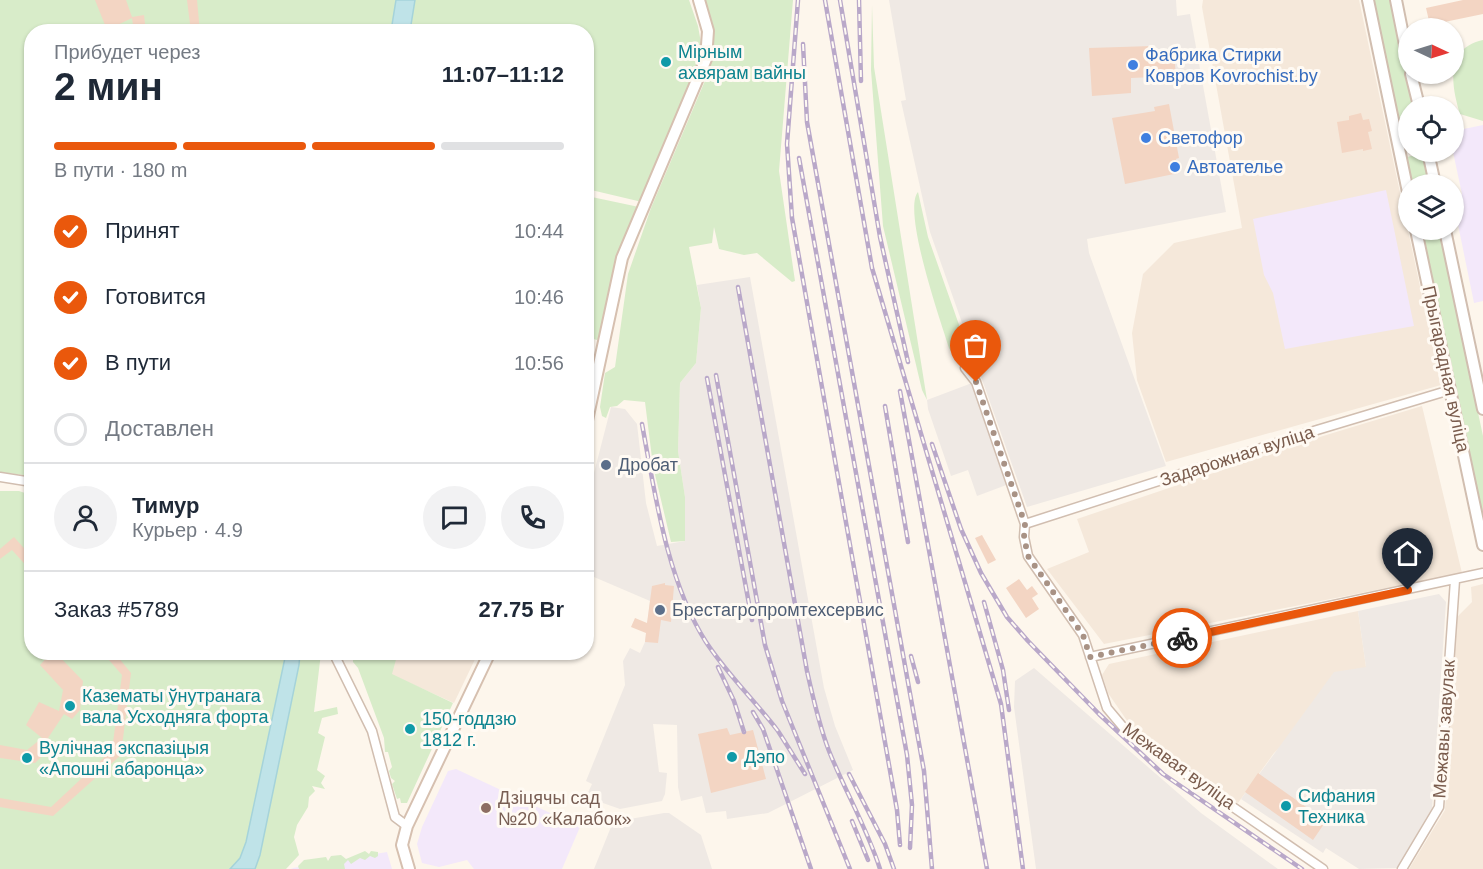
<!DOCTYPE html>
<html lang="ru">
<meta charset="utf-8">
<style>
body{margin:0;font-family:Arial,sans-serif;background:#f2f2f3;color:#1f2937;height:100vh;display:flex;flex-direction:column;font-size:22px;white-space:nowrap}
*{box-sizing:border-box;margin:0}
p{font-size:20px;color:#747a83}
.icon{flex:none;width:33px;height:33px;fill:none;stroke:currentColor;stroke-width:2;stroke-linecap:round;stroke-linejoin:round}
.map{position:relative;flex:1;overflow:hidden}
.sheet{position:absolute;left:24px;top:24px;width:570px;height:636px;display:flex;flex-direction:column;background:#fff;border-radius:24px;box-shadow:0 2px 4px #0004}
.sheet>*{flex:none}
.needle{width:39px;rotate:94deg}
.tools{position:absolute;left:1398px;top:18px;display:grid;gap:12px}
.tools a{display:grid;place-items:center;width:66px;height:66px;border-radius:50%;background:#fff;box-shadow:0 2px 4px #0004;font-size:30px}
.pin{position:absolute;display:grid;place-items:center;width:51px;height:51px;color:#fff;margin:-62px -26px;border-radius:50% 50% 50% 0;rotate:-45deg;box-shadow:0 0 6px #0007}
.pin .icon{rotate:45deg}
.courier{position:absolute;display:grid;place-items:center;width:60px;height:60px;margin:-30px;border:4px solid #ea580c;border-radius:50%;background:#fff;color:#222;box-shadow:0 2px 8px #0007}
.overview em{font-style:normal;font-weight:700}
.overview div{display:flex;flex-direction:column-reverse}
.overview{display:flex;align-items:center;justify-content:space-between;height:102px;padding:0 30px}
h1{font-size:39px;font-weight:700;line-height:45px}
.bar{display:grid;grid-template-columns:repeat(4,1fr);gap:9px 6px;align-content:center;height:72px;padding:0 30px}
.bar i{height:8px;border-radius:4px;background:#e0e1e3}
.bar .selected{background:#ea580c}
.bar p{grid-column:span 4}
.line{display:flex;align-items:center;gap:15px;padding:0 30px;border-top:2px solid #e0e1e3}
.line div{flex:1}
.round{display:grid;place-items:center;flex:none;width:63px;height:63px;border-radius:32px;background:#f2f2f3}
ol{padding:0 30px;list-style:none}
li{display:flex;align-items:center;gap:18px;height:66px}
li p{margin-inline-start:auto}
li .icon{padding:6px;border-radius:50%;background:#ea580c;color:#fff;stroke-width:4}
li:last-child{color:#747a83}
li i{width:33px;height:33px;border:3px solid #e0e1e3;border-radius:50%}
.map>svg:first-child{display:block}
.residential{fill:#f5e8da}
.industrial{fill:#efe9e4}
.education{fill:#f3e8fa}
.green{fill:#d8ecc9}
.water{fill:#bfe3e8;stroke:#a5d3da;stroke-width:1.5}
.building{fill:#f3d5c3}
.lines{fill:none;stroke-linecap:round;stroke-linejoin:round}
.minor-casing{stroke:#d1beb0;stroke-width:11}
.tertiary-casing{stroke:#d1beb0;stroke-width:14}
.secondary-casing{stroke:#d6c0b0;stroke-width:14}
.minor{stroke:#fff;stroke-width:8}
.tertiary{stroke:#fff;stroke-width:10}
.secondary{stroke:#fff;stroke-width:10}
.rail-casing{stroke:#b9a8c9;stroke-width:4.5}
.rail{stroke:#fffaf3;stroke-width:2;stroke-dasharray:7;stroke-linecap:butt}
.done{stroke:#a89285;stroke-width:6;stroke-dasharray:0 10.8}
.route{stroke:#ea580c;stroke-width:8}
.culture-dot{fill:#0f9aa8;stroke:#fffaf3;stroke-width:2}
.shop-dot{fill:#3f7fe0;stroke:#fffaf3;stroke-width:2}
.service-dot{fill:#5c6f8a;stroke:#fffaf3;stroke-width:2}
.education-dot{fill:#8d6e63;stroke:#fffaf3;stroke-width:2}
.labels{text-anchor:middle;stroke-width:6;stroke-linejoin:round;paint-order:stroke}
.culture-label{font-size:18px;fill:#0d838f;stroke:#fffaf3;text-anchor:start}
.shop-label{font-size:18px;fill:#366cbe;stroke:#fffaf3;text-anchor:start}
.street-label{font-size:18px;fill:#7a5c4d;stroke:#fffaf3}
.service-label{font-size:18px;fill:#4e5e75;stroke:#fffaf3;text-anchor:start}
.education-label{font-size:18px;fill:#785e54;stroke:#fffaf3;text-anchor:start}
</style>
<div class="map">
<svg width="1483" height="869" viewBox="0 0 1483 869">
<rect width="100%" height="100%" fill="#fdf6ec"/>
<path class="residential" d="M1203 0H1359L1441 385 1166 462 1137 380 1132 333 1143 274 1174 243 1242 228 1202 7Z
M1422 406 1462 573 1104 644 1047 569 1089 552 1077 519 1323 436Z
M1483 584V869H1409L1445 810 1457 617 1472 602 1471 587Z
M1358 611 1366 667 1274 753 1238 803 1130 725 1108 693 1102 675 1109 664Z
M384 653H478L454 703 392 675Z"/>
<path class="industrial" d="M889 0H1176L1177 16 1190 14 1226 212 1087 239 1089 253 1166 466 1027 507 930 232 901 101 906 100Z
M750 277 824 688 835 726 853 770 768 813 727 819 726 811 706 813 702 796 681 801 678 787 677 725 653 724 659 772 667 773 665 794 662 801 620 809 586 797 592 784 586 781 625 685 623 661 630 648 640 653 645 642 650 601 587 574V500L611 407 625 409 637 424 646 503 657 546 685 541V497L678 451 680 383 696 363 701 308 697 285Z
M972 383 1009 484 977 496 968 470 951 476 928 409 927 400Z
M1439 594 1446 602 1432 808 1397 868 1359 869 1326 848 1323 853 1241 799 1334 672 1366 667 1358 611Z
M1034 668 1201 813 1278 869H1036L1014 707 1015 681Z
M664 813H669L701 835 712 869H594L613 822Z"/>
<path class="education" d="M1483 125V301L1474 303 1454 205V196L1462 194 1453 152 1454 131Z
M1386 190 1414 326 1285 349 1273 293 1264 275 1253 219Z
M456 769 580 827 562 869H474L467 860 439 867 422 863 417 844 422 827 448 771Z
M387 852 392 869H291L293 868Z"/>
<path class="green" d="M0 0H396L391 31 32 32 31 476 0 472Z
M415 0H689L698 26 701 43 698 68 642 202 587 189 586 32H410Z
M704 0H793L779 171 795 281 792 282 757 253 744 255 719 249 714 227 712 243 689 247 701 308 696 363 680 383 678 451 685 497V541L671 542 653 466 645 402 624 400 617 406 610 407 606 418 602 416 600 407 605 373 615 367 628 274 651 208 707 76 714 45 712 21Z
M1373 0H1392L1413 106H1408V150L1405 151Z
M872 5 874 67 927 400 922 390 883 226 871 70Z
M1483 40V121L1460 114C1451 85 1445 48 1483 40Z
M1423 153 1429 184H1413L1407 157Z
M918 192 928 237 969 353V358L963 363 956 359 949 348C941 322 902 211 918 192Z
M587 196 639 207 601 336 597 340 587 337Z
M1422 230H1439L1483 436V521Z
M0 491H19L31 495 32 652 321 653 314 712 337 707 338 714 322 718 318 733 325 737 317 770 325 776 321 783 325 789 312 786 315 791 309 797 308 807 297 825 294 837 299 855 286 869H0Z
M373 653H393L397 656 392 674 453 703 407 803H401L400 798 397 799 392 784 395 781 391 778 389 771 392 767 388 752H385L384 738 358 668 353 662V657L356 655 363 660Z
M365 851 369 854 371 851 378 852V856L375 858 370 856 365 860 360 858 351 864 348 860 344 864 345 869H299L298 866 304 860 326 857 328 861 331 856 341 855 346 859Z"/>
<path class="water" d="M396 0H415L410 31H391Z
M286 653H300L299 665 260 855 255 869H230L240 858 246 842Z"/>
<path class="building" d="M95 0H126L132 17 144 15 146 32H134L132 18 107 30Z
M187 0H197L200 32H191Z
M1463 0H1483V14L1430 25 1426 8Z
M1152 46 1153 53 1174 52 1176 76 1131 78V93L1092 96 1089 48Z
M1169 104 1179 158 1176 159 1179 173 1125 184 1112 118 1155 111 1154 107Z
M1361 113 1363 120 1369 119 1372 131 1368 132 1372 149 1363 151V149L1342 153 1337 122 1349 120V116Z
M982 535 996 560 988 564 975 538Z
M14 537 32 557V572L12 550 0 559V549Z
M1019 579 1027 590 1032 586 1038 594 1032 598 1039 609 1026 618 1006 588Z
M665 583V585L674 586 671 622 661 620 658 643 645 642 646 633 631 627 635 618 647 623 652 586Z
M52 652H55L83 681 80 710 72 719 64 714 48 738 55 744 35 763 0 758V745L27 750 42 738 26 725 39 702 59 711 63 690 40 665Z
M102 652H114L131 673 121 755 53 816 0 807V798L51 807 112 750 122 675Z
M727 728 730 735 753 730 766 779 711 793 698 734Z
M1258 773 1326 821 1313 840 1245 792Z"/>
<g class="lines">
<defs>
<path id="minor" d="M965 368 976 382 1025 524 1024 537 1028 556 1083 635 1107 708 1123 727 1198 783 1323 869
M0 477 32 482
M1025 524 1317 430 1450 390
M333 652 372 731 395 817 407 826
M1090 657 1483 573
M1402 869 1439 807 1455 580"/>
<path id="tertiary" d="M1368 0 1408 192
M1396 0 1408 60
M1411 74 1419 106
M1428 152 1435 184
M1416 230 1483 545
M1445 230 1483 409"/>
<path id="secondary" d="M586 425 622 258 706 59 708 31 699 0
M409 869 402 845 407 826 490 652"/>
</defs>
<use href="#minor" class="minor-casing"/>
<use href="#tertiary" class="tertiary-casing"/>
<use href="#secondary" class="secondary-casing"/>
<use href="#minor" class="minor"/>
<use href="#tertiary" class="tertiary"/>
<use href="#secondary" class="secondary"/>
<defs>
<path id="rail" d="M798 0 787 144 792 218 897 810 900 845
M825 0 872 268 1001 704 1023 869
M840 0 880 237 908 362
M859 0 861 81
M803 44 807 122 924 771 932 869
M799 158 907 755 912 805 910 848
M738 287 807 671C813 698 819 725 829 751 845 791 867 828 880 869
M716 375 765 645 782 701 850 869
M707 378 752 620
M900 391 987 869
M885 406 908 542
M642 424C655 494 667 581 706 642 727 674 755 701 778 731 787 745 796 760 805 774
M932 444 961 529 981 573 1007 617 1028 641 1099 714 1163 774 1302 869
M984 602 1003 670 1009 710
M911 656 918 682
M718 667 734 701 744 732
M753 712 763 729 811 869
M849 774 885 844 894 869
M852 821 868 860"/>
</defs>
<use href="#rail" class="rail-casing"/>
<use href="#rail" class="rail"/>
</g>
<g class="lines">
<path class="done" d="M976 382 1025 524 1024 537 1028 556 1083 635 1090 657 1182 638"/>
<path class="route" d="M1182 638 1408 590"/>
</g>
<g class="culture-dot">
<circle cx="666" cy="62" r="6"/>
<circle cx="70" cy="706" r="6"/>
<circle cx="410" cy="729" r="6"/>
<circle cx="732" cy="757" r="6"/>
<circle cx="27" cy="758" r="6"/>
<circle cx="1286" cy="806" r="6"/>
</g>
<g class="shop-dot">
<circle cx="1133" cy="65" r="6"/>
<circle cx="1146" cy="138" r="6"/>
<circle cx="1175" cy="167" r="6"/>
</g>
<g class="service-dot">
<circle cx="606" cy="465" r="6"/>
<circle cx="660" cy="610" r="6"/>
</g>
<circle class="education-dot" cx="486" cy="808" r="6"/>
<g class="labels">
<g class="culture-label">
<text x="678" y="58">Мірным<tspan x="678" dy="21">ахвярам вайны</tspan></text>
<text x="82" y="702">Казематы ўнутранага<tspan x="82" dy="21">вала Усходняга форта</tspan></text>
<text x="422" y="725">150-годдзю<tspan x="422" dy="21">1812 г.</tspan></text>
<text x="39" y="754">Вулічная экспазіцыя<tspan x="39" dy="21">«Апошні абаронца»</tspan></text>
<text x="744" y="763">Дэпо</text>
<text x="1298" y="802">Сифания<tspan x="1298" dy="21">Техника</tspan></text>
</g>
<g class="shop-label">
<text x="1145" y="61">Фабрика Стирки<tspan x="1145" dy="21">Ковров Kovrochist.by</tspan></text>
<text x="1158" y="144">Светофор</text>
<text x="1187" y="173">Автоателье</text>
</g>
<g class="street-label">
<text transform="translate(1446 369) rotate(78)" y="6">Прыгарадная вуліца</text>
<text transform="translate(1237 456) rotate(-18)" y="6">Задарожная вуліца</text>
<text transform="translate(1444 729) rotate(-86)" y="6">Межавы завулак</text>
<text transform="translate(1179 766) rotate(36)" y="6">Межавая вуліца</text>
</g>
<g class="service-label">
<text x="618" y="471">Дробат</text>
<text x="672" y="616">Брестагропромтехсервис</text>
</g>
<g class="education-label">
<text x="498" y="804">Дзіцячы сад<tspan x="498" dy="21">№20 «Калабок»</tspan></text>
</g>
</g>
</svg>
<div class="tools">
<a><svg class="needle" viewBox="-14 -14 28 28"><path d="M0-13l5 13h-10z" fill="#e53935"/><path d="M0 13l5-13h-10z" fill="#747a83"/></svg></a>
<a><svg class="icon" aria-label="locate" viewBox="0 0 24 24"><circle cx="12" cy="12" r="6"/><path d="M12 2v4M12 18v4M2 12h4M18 12h4"/></svg></a>
<a><svg class="icon" aria-label="layers" viewBox="0 0 24 24"><path d="M12 4l9 5-9 5-9-5zM3 14l9 5 9-5"/></svg></a>
</div>
<div class="pin" style="left:976px;top:382px;background:#ea580c"><svg class="icon" aria-label="bag" viewBox="0 0 24 24"><path d="M5 8h14l-1 12H6zM9 8a3 3 0 0 1 6 0"/></svg></div>
<div class="pin" style="left:1408px;top:590px;background:#1f2937"><svg class="icon" aria-label="home" viewBox="0 0 24 24"><path d="M3 11l9-7 9 7M6 9v11h12V9"/></svg></div>
<div class="courier" style="left:1182px;top:638px"><svg class="icon" aria-label="bike" viewBox="0 0 24 24"><circle cx="6" cy="16" r="4"/><circle cx="18" cy="16" r="4"/><path d="M6 16l4-8h5l3 8M10 8l3 8H6M13 5h3"/></svg></div>
<section class="sheet">
<div class="overview"><div><h1>2 мин</h1><p>Прибудет через</p></div><em>11:07–11:12</em></div>
<div class="bar"><i class="selected"></i><i class="selected"></i><i class="selected"></i><i></i><p>В пути · 180 m</p></div>
<ol>
<li><svg class="icon" aria-label="check" viewBox="0 0 24 24"><path d="M5 12l5 5 9-10"/></svg>Принят<p>10:44</p></li>
<li><svg class="icon" aria-label="check" viewBox="0 0 24 24"><path d="M5 12l5 5 9-10"/></svg>Готовится<p>10:46</p></li>
<li><svg class="icon" aria-label="check" viewBox="0 0 24 24"><path d="M5 12l5 5 9-10"/></svg>В пути<p>10:56</p></li>
<li><i></i>Доставлен</li>
</ol>
<div class="line" style="height:108px"><a class="round"><svg class="icon" aria-label="person" viewBox="0 0 24 24"><circle cx="12" cy="8" r="4"/><path d="M4 21q1-7 8-7t8 7"/></svg></a><div><b>Тимур</b><p>Курьер · 4.9</p></div><a class="round"><svg class="icon" aria-label="chat" viewBox="0 0 24 24"><path d="M4 5h16v11H9l-5 4z"/></svg></a><a class="round"><svg class="icon" aria-label="phone" viewBox="0 0 24 24"><path d="M5 4h4l2 5-3 2q2 4 5 5l2-3 5 2v4C11 20 4 13 5 4z"/></svg></a></div>
<div class="line" style="height:78px"><div>Заказ #5789</div><b>27.75 Br</b></div>
</section>
</div>
